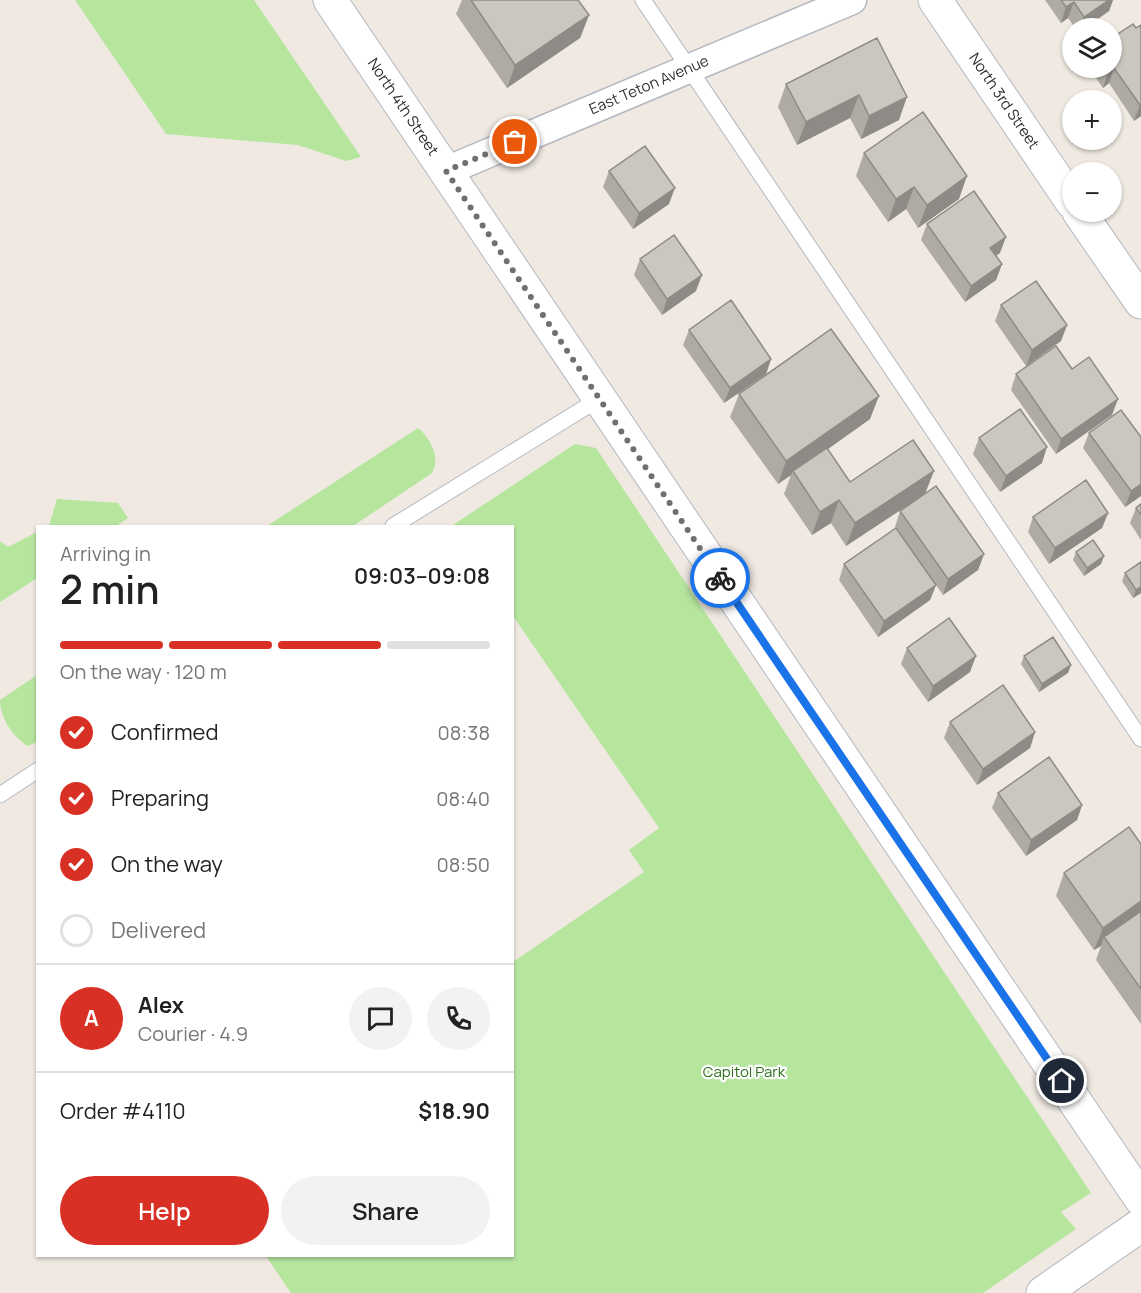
<!DOCTYPE html>
<meta charset="utf-8">
<style>
body{margin:0;font-family:Manrope,sans-serif;background:#f2f2f2;color:#222;height:100vh;display:flex;flex-direction:column;font-size:22px;white-space:nowrap}
*{box-sizing:border-box;margin:0}
p{font-size:20px;color:#767676}
.icon{flex:none;width:33px;height:33px;fill:none;stroke:currentColor;stroke-width:2;stroke-linecap:round;stroke-linejoin:round}
.map{position:relative;flex:1;overflow:hidden}
.drawer{position:absolute;left:36px;top:525px;width:478px;height:732px;display:flex;flex-direction:column;background:#fff;border-radius:0px;box-shadow:0 2px 4px #0004}
.drawer>*{flex:none}
.fabs{position:absolute;left:1062px;top:18px;display:grid;gap:12px}
.fabs a{display:grid;place-items:center;width:60px;height:60px;border-radius:50%;background:#fff;box-shadow:0 2px 4px #0004;font-size:30px}
.pin{position:absolute;display:grid;place-items:center;width:51px;height:51px;color:#fff;margin:-26px;border:3px solid #fff;border-radius:50%;box-shadow:0 2px 6px #0007}
.courier{position:absolute;display:grid;place-items:center;width:60px;height:60px;margin:-30px;border:4px solid #1a73e8;border-radius:50%;background:#fff;color:#222;box-shadow:0 2px 8px #0007}
.headline em{font-style:normal;font-weight:600}
.headline div{display:flex;flex-direction:column-reverse}
.headline{display:flex;align-items:center;justify-content:space-between;height:102px;padding:0 24px}
h1{font-size:39px;font-weight:600;line-height:45px}
.bar{display:grid;grid-template-columns:repeat(4,1fr);gap:9px 6px;align-content:center;height:72px;padding:0 24px}
.bar i{height:8px;border-radius:4px;background:#e0e0e0}
.bar .selected{background:#d93025}
.bar p{grid-column:span 4}
.line{display:flex;align-items:center;gap:15px;padding:0 24px;border-top:2px solid #e0e0e0}
.line div{flex:1}
.round{display:grid;place-items:center;flex:none;width:63px;height:63px;border-radius:32px;background:#f2f2f2}
ol{padding:0 24px;list-style:none}
li{display:flex;align-items:center;gap:18px;height:66px}
li p{margin-inline-start:auto}
li .icon{padding:6px;border-radius:50%;background:#d93025;color:#fff;stroke-width:4}
li:last-child{color:#767676}
li i{width:33px;height:33px;border:3px solid #e0e0e0;border-radius:50%}
.cta{display:flex;gap:12px;margin-top:auto;padding:12px 24px}
.cta a{flex:1;height:69px;border-radius:36px;background:#d93025;color:#fff;font-size:24px;font-weight:600;line-height:69px;text-align:center}
.cta a+a{background:#f2f2f2;color:#222}
.map>svg:first-child{display:block}
.green{fill:#b6e59e}
.lines{fill:none;stroke-linecap:round;stroke-linejoin:round}
.service-casing{stroke:#b4b7c1;stroke-width:17}
.minor-casing{stroke:#b4b7c1;stroke-width:31}
.tertiary-casing{stroke:#b4b7c1;stroke-width:35}
.service{stroke:#fff;stroke-width:15}
.minor{stroke:#fff;stroke-width:28}
.tertiary{stroke:#fff;stroke-width:33}
.wall{fill:#afaba4}
.shaded-wall{fill:#8e8b86}
.building{fill:#cbc7bf;stroke:#8e8b86;stroke-width:1.5}
.done{stroke:#726f6d;stroke-width:6;stroke-dasharray:0 10.8}
.route{stroke:#1a73e8;stroke-width:8}
.labels{text-anchor:middle;stroke-width:4.5;stroke-linejoin:round;paint-order:stroke}
.street-label{font-size:15px;fill:#2e2e2e;stroke:#fff}
.park-label{font-size:15px;fill:#2c6e1b;stroke:#fff}
</style>
<div class="map">
<svg width="1141" height="1293" viewBox="0 0 1141 1293">
<rect width="100%" height="100%" fill="#efe9e1"/>
<path class="green" d="M75 0H254L361 157 346 161 298 145 166 134Z
M418 428C431 439 441 458 432 473L353 526H267Z
M575 444 596 448 1091 1193 1061 1212 1076 1229 983 1293H291L266 1256H513V962L644 872 629 850 659 828 513 616V526L453 525Z
M57 499 118 503 128 518 116 526H49Z
M37 532V578L0 602V541L8 547Z
M37 675V742L28 746C13 737 0 718 0 700Z"/>
<g class="lines">
<defs>
<path id="service" d="M643 0 1141 739
M393 526 599 399
M0 795 38 770"/>
<path id="minor" d="M446 171 852 0"/>
<path id="tertiary" d="M330 0 1141 1199
M935 0 1072 202
M1079 212 1141 302
M1043 1293 1141 1225"/>
</defs>
<use href="#service" class="service-casing"/>
<use href="#minor" class="minor-casing"/>
<use href="#tertiary" class="tertiary-casing"/>
<use href="#service" class="service"/>
<use href="#minor" class="minor"/>
<use href="#tertiary" class="tertiary"/>
</g>
<path class="wall" d="M462 0H578L589 15 580 38 507 88 456 14Z
M1045 0H1113L1109 11 1085 28H1075L1068 18 1061 23Z
M1141 25V116L1134 121 1109 83 1103 88 1089 68H1112L1136 28Z
M877 38 899 120 861 139 850 118 797 145 778 107 786 84Z
M864 153 959 199 918 228 906 209 888 222 856 176Z
M609 171 669 204 633 229 603 187Z
M927 224 1000 253 996 256 1002 264 996 280 965 302 921 240Z
M640 259 696 291 662 315 634 275Z
M1001 305 1067 325 1061 341 1026 366 995 321Z
M689 330 771 359 766 374 724 403 683 345Z
M1072 369 1112 415 1056 454 1011 390 1016 374Z
M739 394 870 419 828 449 850 482 926 493 984 554 978 570 943 595 936 585 930 600 878 637 839 580 844 564 896 528 895 527 900 511 918 498 846 546 831 523 812 535 784 494 791 475 778 484 730 417Z
M1089 433 1141 437V496L1125 507 1083 448Z
M979 438 1042 463 1000 492 973 454Z
M1141 504V540L1130 523 1136 508Z
M1108 513 1102 528 1049 564 1028 532 1033 517Z
M1076 552 1104 556 1101 564 1084 576 1073 560Z
M1141 562V593L1133 598 1122 581 1125 573Z
M907 648 970 672 928 702 901 664Z
M1024 656 1068 673 1039 692 1021 664Z
M950 722 1035 732 1030 748 977 785 944 738Z
M998 793 1082 805 1077 820 1026 856 992 808Z
M1141 844V1024L1096 960 1101 946 1094 950 1056 896 1064 873Z"/>
<path class="shaded-wall" d="M1109 0H1113L1109 11 1085 28H1080L1084 17Z
M1074 2 1068 18 1061 23 1066 7Z
M589 15 580 38 507 88 515 65Z
M1114 68 1109 83 1103 88 1108 72Z
M859 95 850 118 797 145 806 122Z
M907 97 899 120 861 139 869 116Z
M1140 105H1141V116L1134 121Z
M967 176 959 199 918 228 927 205Z
M914 187 906 209 888 222 896 199Z
M675 188 669 204 633 229 639 213Z
M1006 237 1000 253 984 264 990 248Z
M1002 264 996 280 965 302 971 286Z
M702 275 696 291 662 315 667 299Z
M1067 325 1061 341 1026 366 1032 350Z
M771 359 766 374 724 403 730 388Z
M879 396 870 419 794 473 793 471 791 475 778 484 786 461Z
M1118 399 1112 415 1056 454 1061 439Z
M1047 447 1042 463 1000 492 1006 476Z
M934 471 925 494 846 546 855 523Z
M1141 484V496L1125 507 1131 491Z
M839 500 831 523 812 535 820 512Z
M1108 513 1102 528 1049 564 1055 548Z
M984 554 978 570 943 595 948 579Z
M1104 556 1101 564 1084 576 1087 568Z
M936 585 930 600 878 637 884 621Z
M1141 587V593L1133 598 1136 590Z
M976 656 970 672 928 702 933 686Z
M1071 665 1068 673 1039 692 1042 684Z
M1035 732 1030 748 977 785 983 769Z
M1082 805 1077 820 1026 856 1031 840Z
M1141 901V918L1104 937 1101 946 1094 950 1103 928Z"/>
<path class="building" d="M471 0H578L589 15 515 65Z
M1061 0H1109L1084 17 1074 2 1066 7Z
M1133 24 1136 28 1141 25V105H1140L1114 68 1108 72 1106 68H1112V38Z
M877 38 907 97 869 116 859 95 806 122 786 84Z
M923 112 967 176 927 205 914 187 896 199 864 153Z
M645 146 675 188 639 213 609 171Z
M974 191 1006 237 990 248 1002 264 971 286 927 224Z
M674 235 702 275 667 299 640 259Z
M1036 281 1067 325 1032 350 1001 305Z
M731 300 771 359 730 388 689 330Z
M831 329 879 396 786 461 739 394Z
M1056 346 1072 369 1089 357 1118 399 1061 439 1016 374Z
M1020 409 1047 447 1006 476 979 438Z
M1121 410 1141 437V484L1131 491 1089 433Z
M913 440 934 471 855 523 839 500 820 512 793 471 827 448 850 482Z
M1086 480 1108 513 1055 548 1033 517Z
M936 486 984 554 948 579 900 511Z
M1141 504V515L1136 508Z
M896 528 936 585 884 621 844 564Z
M1093 540 1104 556 1087 568 1076 552Z
M1141 562V587L1136 590 1125 573Z
M949 618 976 656 933 686 907 648Z
M1053 637 1071 665 1042 684 1024 656Z
M1003 685 1035 732 983 769 950 722Z
M1049 757 1082 805 1031 840 998 793Z
M1129 827 1141 844V901L1103 928 1064 873Z
M1141 911V989L1104 937Z"/>
<g class="lines">
<path class="done" d="M515 142 446 171 720 578"/>
<path class="route" d="M720 578 1062 1081"/>
</g>
<g class="labels">
<g class="street-label">
<text transform="translate(649 85) rotate(-23)" y="5">East Teton Avenue</text>
<text transform="translate(1004 101) rotate(56)" y="5">North 3rd Street</text>
<text transform="translate(403 107) rotate(56)" y="5">North 4th Street</text>
</g>
<g class="park-label">
<text x="744" y="1077">Capitol Park</text>
</g>
</g>
</svg>
<div class="fabs">
<a><svg class="icon" aria-label="layers" viewBox="0 0 24 24"><path d="M12 4l9 5-9 5-9-5zM3 14l9 5 9-5"/></svg></a>
<a>+</a>
<a>−</a>
</div>
<div class="pin" style="left:515px;top:142px;background:#ea580c"><svg class="icon" aria-label="bag" viewBox="0 0 24 24"><path d="M5 8h14l-1 12H6zM9 8a3 3 0 0 1 6 0"/></svg></div>
<div class="pin" style="left:1062px;top:1081px;background:#1f2937"><svg class="icon" aria-label="home" viewBox="0 0 24 24"><path d="M3 11l9-7 9 7M6 9v11h12V9"/></svg></div>
<div class="courier" style="left:720px;top:578px"><svg class="icon" aria-label="bike" viewBox="0 0 24 24"><circle cx="6" cy="16" r="4"/><circle cx="18" cy="16" r="4"/><path d="M6 16l4-8h5l3 8M10 8l3 8H6M13 5h3"/></svg></div>
<section class="drawer">
<div class="headline"><div><h1>2 min</h1><p>Arriving in</p></div><em>09:03–09:08</em></div>
<div class="bar"><i class="selected"></i><i class="selected"></i><i class="selected"></i><i></i><p>On the way · 120 m</p></div>
<ol>
<li><svg class="icon" aria-label="check" viewBox="0 0 24 24"><path d="M5 12l5 5 9-10"/></svg>Confirmed<p>08:38</p></li>
<li><svg class="icon" aria-label="check" viewBox="0 0 24 24"><path d="M5 12l5 5 9-10"/></svg>Preparing<p>08:40</p></li>
<li><svg class="icon" aria-label="check" viewBox="0 0 24 24"><path d="M5 12l5 5 9-10"/></svg>On the way<p>08:50</p></li>
<li><i></i>Delivered</li>
</ol>
<div class="line" style="height:108px"><b class="round" style="background:#d93025;color:#fff">A</b><div><b>Alex</b><p>Courier · 4.9</p></div><a class="round"><svg class="icon" aria-label="chat" viewBox="0 0 24 24"><path d="M4 5h16v11H9l-5 4z"/></svg></a><a class="round"><svg class="icon" aria-label="phone" viewBox="0 0 24 24"><path d="M5 4h4l2 5-3 2q2 4 5 5l2-3 5 2v4C11 20 4 13 5 4z"/></svg></a></div>
<div class="line" style="height:78px"><div>Order #4110</div><b>$18.90</b></div>
<div class="cta"><a>Help</a><a>Share</a></div>
</section>
</div>
